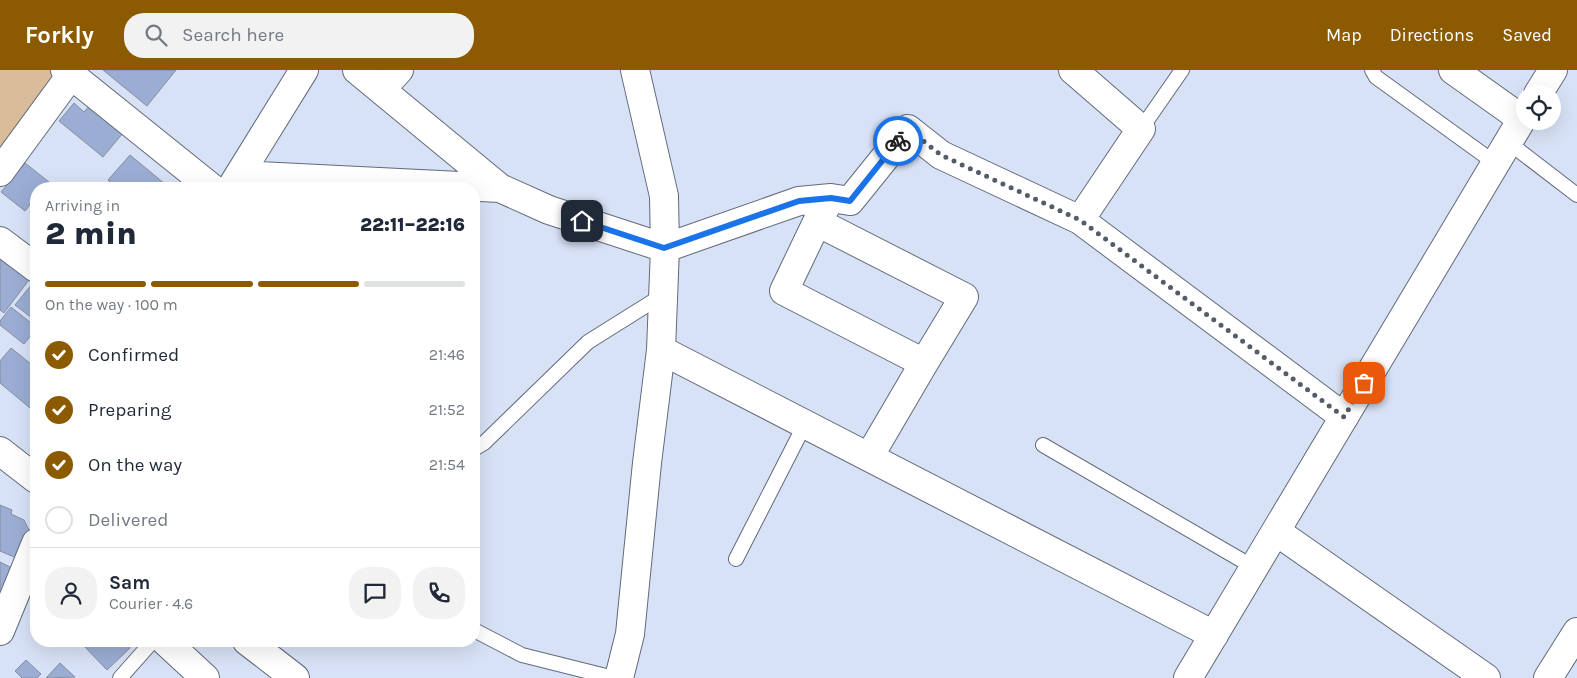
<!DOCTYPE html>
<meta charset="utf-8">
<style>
body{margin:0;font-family:Karla,sans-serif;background:#f2f2f3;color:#1f2937;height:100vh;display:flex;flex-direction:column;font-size:19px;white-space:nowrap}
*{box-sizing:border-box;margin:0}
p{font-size:16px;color:#747a83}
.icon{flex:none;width:28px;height:28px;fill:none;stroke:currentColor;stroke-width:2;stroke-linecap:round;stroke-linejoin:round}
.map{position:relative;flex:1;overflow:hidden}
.details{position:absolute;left:30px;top:112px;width:450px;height:465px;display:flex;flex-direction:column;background:#fff;border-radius:20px;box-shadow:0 5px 20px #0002}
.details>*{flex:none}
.fabs{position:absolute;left:1516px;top:15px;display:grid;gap:10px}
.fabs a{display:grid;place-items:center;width:45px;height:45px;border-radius:50%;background:#fff;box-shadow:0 5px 20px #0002;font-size:25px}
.pin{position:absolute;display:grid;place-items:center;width:42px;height:42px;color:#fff;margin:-21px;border-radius:10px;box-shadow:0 2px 8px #0006}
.courier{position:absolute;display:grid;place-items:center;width:50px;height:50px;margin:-25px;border:4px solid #1a73e8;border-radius:50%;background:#fff;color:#222;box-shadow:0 1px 6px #0007}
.summary em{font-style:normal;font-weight:800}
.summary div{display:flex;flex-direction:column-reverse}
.summary{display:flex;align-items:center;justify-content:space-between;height:85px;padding:0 15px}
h1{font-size:32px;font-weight:800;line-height:38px}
.bar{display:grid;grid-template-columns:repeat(4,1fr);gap:8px 5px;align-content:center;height:60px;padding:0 15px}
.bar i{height:6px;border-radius:4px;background:#e0e1e3}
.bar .active{background:#8b5a01}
.bar p{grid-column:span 4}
.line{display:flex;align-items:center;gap:12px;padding:0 15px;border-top:1px solid #e0e1e3}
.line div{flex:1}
.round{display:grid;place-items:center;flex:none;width:52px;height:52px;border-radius:20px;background:#f2f2f3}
ol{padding:0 15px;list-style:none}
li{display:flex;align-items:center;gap:15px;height:55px}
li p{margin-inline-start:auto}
li .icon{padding:5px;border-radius:50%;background:#8b5a01;color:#fff;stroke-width:4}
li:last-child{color:#747a83}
li i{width:28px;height:28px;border:2px solid #e0e1e3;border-radius:50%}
header{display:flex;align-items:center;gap:30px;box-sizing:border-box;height:70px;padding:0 25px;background:#8b5a01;color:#fff}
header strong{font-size:24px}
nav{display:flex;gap:28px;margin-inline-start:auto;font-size:18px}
.search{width:350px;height:45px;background:#f2f2f3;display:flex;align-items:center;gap:12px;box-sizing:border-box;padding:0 18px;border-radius:20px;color:#747a83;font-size:19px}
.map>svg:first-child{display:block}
.green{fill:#d9bc99}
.building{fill:#9badd3;stroke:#858ea0}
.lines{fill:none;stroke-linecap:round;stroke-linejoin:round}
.lane-casing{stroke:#626a7b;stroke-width:16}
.street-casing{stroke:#626a7b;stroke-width:30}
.secondary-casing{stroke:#626a7b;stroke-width:30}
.lane{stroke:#fff;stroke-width:14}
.street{stroke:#fff;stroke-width:28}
.secondary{stroke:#fff;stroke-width:28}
.done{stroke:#565c67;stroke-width:5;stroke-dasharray:0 9}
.route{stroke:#1a73e8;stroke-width:6}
</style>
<header>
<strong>Forkly</strong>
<div class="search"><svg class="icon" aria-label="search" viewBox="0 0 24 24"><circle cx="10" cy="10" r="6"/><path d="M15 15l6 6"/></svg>Search here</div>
<nav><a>Map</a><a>Directions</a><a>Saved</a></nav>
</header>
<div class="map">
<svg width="1577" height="608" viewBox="0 0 1577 608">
<rect width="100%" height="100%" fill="#d8e2f6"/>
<path class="green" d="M0 0H51L55 4 0 91Z"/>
<path class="building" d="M103 0H176L147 36Z
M74 33 84 42 90 35 123 63 103 87 59 51Z
M130 85 171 119H118L108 110Z
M25 93 49 112 43 119H36V127L25 141 1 122Z
M0 187 29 210 4 243 0 240Z
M32 214 36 217V243L32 248 15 235Z
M11 237 36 257V259L24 274 0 255V251Z
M11 278 36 298V330L30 338 0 313V291Z
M0 435 12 440 11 444 24 450 30 462 19 489 0 481Z
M0 492 12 498 0 523Z
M88 571H124L130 578 107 600 84 576Z
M26 590 41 604 37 608H22L15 601Z
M60 593 75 607 46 608Z"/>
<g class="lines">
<defs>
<path id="lane" d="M1372 0 1376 7 1495 93
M1141 59 1182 0
M1508 72 1577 125
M1043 375 1255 498
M474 379 484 373 588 272 663 225
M736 489 805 354
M474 560 522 585 614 608
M120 608 151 573 155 571"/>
<path id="street" d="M65 0 213 119
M357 0 500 118
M1073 0 1141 59 1080 150
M1453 0 1522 49
M381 19 399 0
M0 102 71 5
M240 105 500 118 549 140 665 178 799 131 831 128 850 131 908 59 941 85 1080 150 1344 347
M231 118 304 0
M831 128 817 152 784 221 924 293 869 387
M817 152 964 227 924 293
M0 171 36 198
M661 280 1214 565
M1277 462 1486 608
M0 561 36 473
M165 571 205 608
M619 608 630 564 647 393 661 280 665 178 664 126 635 0
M1548 608 1577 562"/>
<path id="secondary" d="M1538 24 1553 0
M0 381 36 409
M247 571 295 608
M1188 608 1525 44"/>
</defs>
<use href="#lane" class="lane-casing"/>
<use href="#street" class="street-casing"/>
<use href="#secondary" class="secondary-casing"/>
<use href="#lane" class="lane"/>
<use href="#street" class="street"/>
<use href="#secondary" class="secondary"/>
</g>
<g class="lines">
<path class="done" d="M898 71 908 59 941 85 1080 150 1344 347 1364 313"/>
<path class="route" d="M582 151 664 178 799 131 831 128 850 131 898 71"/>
</g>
</svg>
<div class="fabs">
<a><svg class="icon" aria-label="locate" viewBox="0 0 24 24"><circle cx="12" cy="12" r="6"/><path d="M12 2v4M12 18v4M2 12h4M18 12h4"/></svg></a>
</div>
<div class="pin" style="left:1364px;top:313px;background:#ea580c"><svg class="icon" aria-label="bag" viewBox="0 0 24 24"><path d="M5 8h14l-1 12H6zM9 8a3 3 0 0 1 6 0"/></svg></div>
<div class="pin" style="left:582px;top:151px;background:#1f2937"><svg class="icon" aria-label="home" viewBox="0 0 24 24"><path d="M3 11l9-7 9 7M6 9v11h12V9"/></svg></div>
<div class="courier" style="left:898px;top:71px"><svg class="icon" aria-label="bike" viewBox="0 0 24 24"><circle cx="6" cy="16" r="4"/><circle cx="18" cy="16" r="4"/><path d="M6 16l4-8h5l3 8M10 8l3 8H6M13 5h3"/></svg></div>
<section class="details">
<div class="summary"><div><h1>2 min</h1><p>Arriving in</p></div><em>22:11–22:16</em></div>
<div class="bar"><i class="active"></i><i class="active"></i><i class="active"></i><i></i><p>On the way · 100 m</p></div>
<ol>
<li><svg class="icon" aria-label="check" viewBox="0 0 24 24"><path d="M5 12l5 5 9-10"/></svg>Confirmed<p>21:46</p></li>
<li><svg class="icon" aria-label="check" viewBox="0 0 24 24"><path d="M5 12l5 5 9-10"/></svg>Preparing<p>21:52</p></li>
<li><svg class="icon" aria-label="check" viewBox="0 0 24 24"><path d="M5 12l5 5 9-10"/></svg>On the way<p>21:54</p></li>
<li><i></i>Delivered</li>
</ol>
<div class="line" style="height:90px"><a class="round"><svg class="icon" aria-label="person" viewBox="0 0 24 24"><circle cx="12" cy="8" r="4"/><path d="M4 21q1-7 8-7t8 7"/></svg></a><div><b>Sam</b><p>Courier · 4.6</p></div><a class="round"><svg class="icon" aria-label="chat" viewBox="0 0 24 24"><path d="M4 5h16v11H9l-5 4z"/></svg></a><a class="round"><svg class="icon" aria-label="phone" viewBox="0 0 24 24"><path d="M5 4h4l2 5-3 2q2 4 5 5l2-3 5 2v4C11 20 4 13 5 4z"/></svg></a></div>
</section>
</div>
